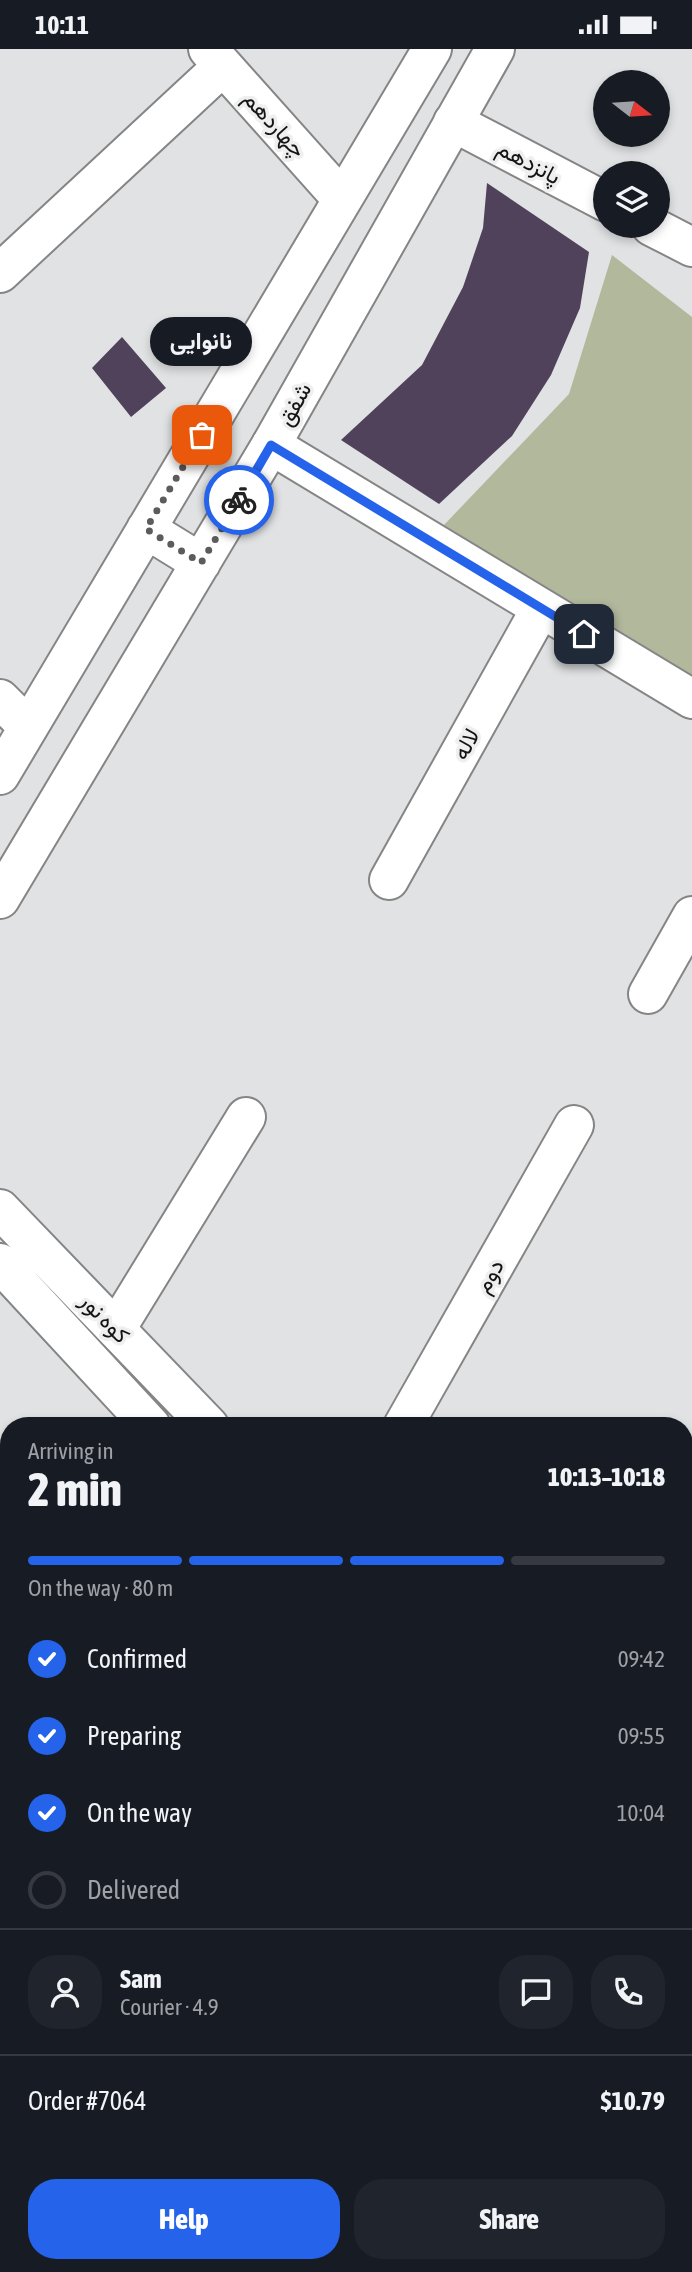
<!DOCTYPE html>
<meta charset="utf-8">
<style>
body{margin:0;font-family:"Asap Condensed",Vazirmatn,sans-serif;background:#20242c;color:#f1f3f6;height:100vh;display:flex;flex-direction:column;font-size:26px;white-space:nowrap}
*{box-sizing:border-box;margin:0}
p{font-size:23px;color:#9ea1a6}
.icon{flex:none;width:38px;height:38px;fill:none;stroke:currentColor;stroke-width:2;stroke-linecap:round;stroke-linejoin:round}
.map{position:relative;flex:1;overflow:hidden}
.side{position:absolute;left:0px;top:1368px;width:693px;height:856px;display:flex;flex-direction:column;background:#171b24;border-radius:28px 28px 0 0;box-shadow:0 4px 10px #0003}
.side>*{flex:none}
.needle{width:46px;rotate:107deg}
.fabs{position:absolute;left:593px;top:21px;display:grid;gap:14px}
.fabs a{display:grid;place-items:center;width:77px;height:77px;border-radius:50%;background:#171b24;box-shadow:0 4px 10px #0003;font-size:35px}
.pin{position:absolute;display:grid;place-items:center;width:60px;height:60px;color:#fff;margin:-30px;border-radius:14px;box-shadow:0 4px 10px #0006}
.courier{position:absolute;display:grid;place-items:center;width:70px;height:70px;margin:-35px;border:5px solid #2563eb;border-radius:50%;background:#fff;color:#222;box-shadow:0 2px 9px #0007}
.bubble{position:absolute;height:49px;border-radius:24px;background:#171b24;box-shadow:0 4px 10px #0003;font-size:23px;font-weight:800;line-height:49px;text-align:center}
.summary em{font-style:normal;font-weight:800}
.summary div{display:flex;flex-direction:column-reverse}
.summary{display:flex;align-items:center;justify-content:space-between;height:119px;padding:0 28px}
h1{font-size:46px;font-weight:800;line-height:52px}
.bar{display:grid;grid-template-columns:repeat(4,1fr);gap:10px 7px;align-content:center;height:84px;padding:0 28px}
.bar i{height:9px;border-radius:5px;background:#363941}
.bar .selected{background:#2563eb}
.bar p{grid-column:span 4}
.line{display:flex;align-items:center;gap:18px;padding:0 28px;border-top:2px solid #363941}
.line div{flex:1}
.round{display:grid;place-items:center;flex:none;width:74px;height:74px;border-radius:28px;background:#20242c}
ol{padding:0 28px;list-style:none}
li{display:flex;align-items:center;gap:21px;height:77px}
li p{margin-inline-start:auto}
li .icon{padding:7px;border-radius:50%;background:#2563eb;color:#fff;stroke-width:4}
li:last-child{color:#9ea1a6}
li i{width:38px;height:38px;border:4px solid #363941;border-radius:50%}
.button{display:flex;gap:14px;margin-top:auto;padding:14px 28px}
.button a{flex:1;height:80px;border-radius:28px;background:#2563eb;color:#fff;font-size:28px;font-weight:800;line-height:80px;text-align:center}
.button a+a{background:#20242c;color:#f1f3f6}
.status{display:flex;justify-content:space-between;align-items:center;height:49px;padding:0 35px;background:#171b24;direction:ltr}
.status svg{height:19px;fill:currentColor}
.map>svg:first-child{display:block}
.green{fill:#b2b89c}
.building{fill:#50425a}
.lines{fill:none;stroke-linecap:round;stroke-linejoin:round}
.minor-casing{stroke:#858586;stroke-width:42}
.tertiary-casing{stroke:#858586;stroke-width:42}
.secondary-casing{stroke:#858586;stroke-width:42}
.minor{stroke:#fff;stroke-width:38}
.tertiary{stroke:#fff;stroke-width:38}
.secondary{stroke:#fff;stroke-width:38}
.done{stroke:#5c5c5d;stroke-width:7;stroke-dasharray:0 12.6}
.route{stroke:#2563eb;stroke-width:9}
.labels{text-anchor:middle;stroke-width:7;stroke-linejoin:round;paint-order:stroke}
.street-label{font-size:23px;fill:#141415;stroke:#efeff0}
</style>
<div class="status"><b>10:11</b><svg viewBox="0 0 49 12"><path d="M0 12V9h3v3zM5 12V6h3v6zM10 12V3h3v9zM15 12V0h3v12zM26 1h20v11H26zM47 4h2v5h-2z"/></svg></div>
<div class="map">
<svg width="692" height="2223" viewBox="0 0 692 2223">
<rect width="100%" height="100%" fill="#e1e2e3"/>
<path class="green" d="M612 206 692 268V629L444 476 569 345Z"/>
<path class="building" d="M487 134 589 203 580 259 551 326 512 387 439 455 341 391 422 316 463 238 483 179Z
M122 288 166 339 131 368 92 319Z"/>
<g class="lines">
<defs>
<path id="minor" d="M208 0 342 150
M453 73 606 153
M651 177 692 198
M0 224 223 17
M271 396 692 650
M0 650 28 678
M389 831 541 559
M648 945 692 867
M116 1280 246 1068
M403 1377 574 1076
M684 1603 692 1588
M684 1637 692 1632
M446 2223 451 2216"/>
<path id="tertiary" d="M0 1160 209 1377
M0 1214 151 1377
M684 1812 692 1823
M684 1911 692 1899
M626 2216 627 2223
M670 2216 672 2223"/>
<path id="secondary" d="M146 480 201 514
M0 726 432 0
M0 850 271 396 495 0"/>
</defs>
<use href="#minor" class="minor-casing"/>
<use href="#tertiary" class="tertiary-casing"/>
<use href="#secondary" class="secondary-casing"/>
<use href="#minor" class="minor"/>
<use href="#tertiary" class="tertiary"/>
<use href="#secondary" class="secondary"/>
</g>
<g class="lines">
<path class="done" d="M202 386 146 480 201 514 239 451"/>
<path class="route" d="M239 451 271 396 584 585"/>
</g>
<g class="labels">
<g class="street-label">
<text transform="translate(275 75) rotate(48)" y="8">چهاردهم</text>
<text transform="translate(529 113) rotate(28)" y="8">پانزدهم</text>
<text transform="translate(294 355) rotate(-61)" y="8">شفق</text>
<text transform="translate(466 695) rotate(-61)" y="8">لاله</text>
<text transform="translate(489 1227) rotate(-60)" y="8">دوم</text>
<text transform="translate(105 1269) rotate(46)" y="8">کوه نور</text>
</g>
</g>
</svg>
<div class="fabs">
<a><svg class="needle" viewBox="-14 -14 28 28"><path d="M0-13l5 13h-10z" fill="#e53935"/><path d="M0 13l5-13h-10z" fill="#9ea1a6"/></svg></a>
<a><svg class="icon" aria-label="layers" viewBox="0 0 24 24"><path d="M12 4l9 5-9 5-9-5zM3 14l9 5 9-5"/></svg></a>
</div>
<div class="pin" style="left:202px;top:386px;background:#ea580c"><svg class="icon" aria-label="bag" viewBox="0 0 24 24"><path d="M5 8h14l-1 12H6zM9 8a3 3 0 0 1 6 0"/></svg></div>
<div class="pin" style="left:584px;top:585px;background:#1f2937"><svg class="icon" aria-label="home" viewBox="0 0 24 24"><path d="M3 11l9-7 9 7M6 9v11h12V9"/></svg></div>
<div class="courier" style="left:239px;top:451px"><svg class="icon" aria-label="bike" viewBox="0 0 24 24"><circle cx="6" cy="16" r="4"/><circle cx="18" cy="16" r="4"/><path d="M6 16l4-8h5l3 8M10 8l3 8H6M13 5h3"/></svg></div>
<div class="bubble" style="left:150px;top:268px;width:102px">نانوایی</div>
<section class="side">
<div class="summary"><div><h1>2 min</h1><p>Arriving in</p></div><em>10:13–10:18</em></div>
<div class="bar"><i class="selected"></i><i class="selected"></i><i class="selected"></i><i></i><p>On the way · 80 m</p></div>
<ol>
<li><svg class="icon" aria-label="check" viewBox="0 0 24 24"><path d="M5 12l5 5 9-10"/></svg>Confirmed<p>09:42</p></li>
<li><svg class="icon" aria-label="check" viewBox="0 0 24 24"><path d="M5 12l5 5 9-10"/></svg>Preparing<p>09:55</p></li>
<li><svg class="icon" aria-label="check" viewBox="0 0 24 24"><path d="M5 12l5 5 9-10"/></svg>On the way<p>10:04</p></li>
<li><i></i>Delivered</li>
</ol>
<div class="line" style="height:126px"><a class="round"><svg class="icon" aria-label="person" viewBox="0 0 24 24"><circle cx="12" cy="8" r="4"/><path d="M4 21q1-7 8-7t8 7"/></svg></a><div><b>Sam</b><p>Courier · 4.9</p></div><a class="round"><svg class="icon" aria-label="chat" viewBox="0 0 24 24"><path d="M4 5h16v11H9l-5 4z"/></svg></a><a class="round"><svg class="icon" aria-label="phone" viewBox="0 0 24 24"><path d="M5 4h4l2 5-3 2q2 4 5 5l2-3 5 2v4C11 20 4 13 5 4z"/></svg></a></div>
<div class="line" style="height:91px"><div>Order #7064</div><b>$10.79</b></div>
<div class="button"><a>Help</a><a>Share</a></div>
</section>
</div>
